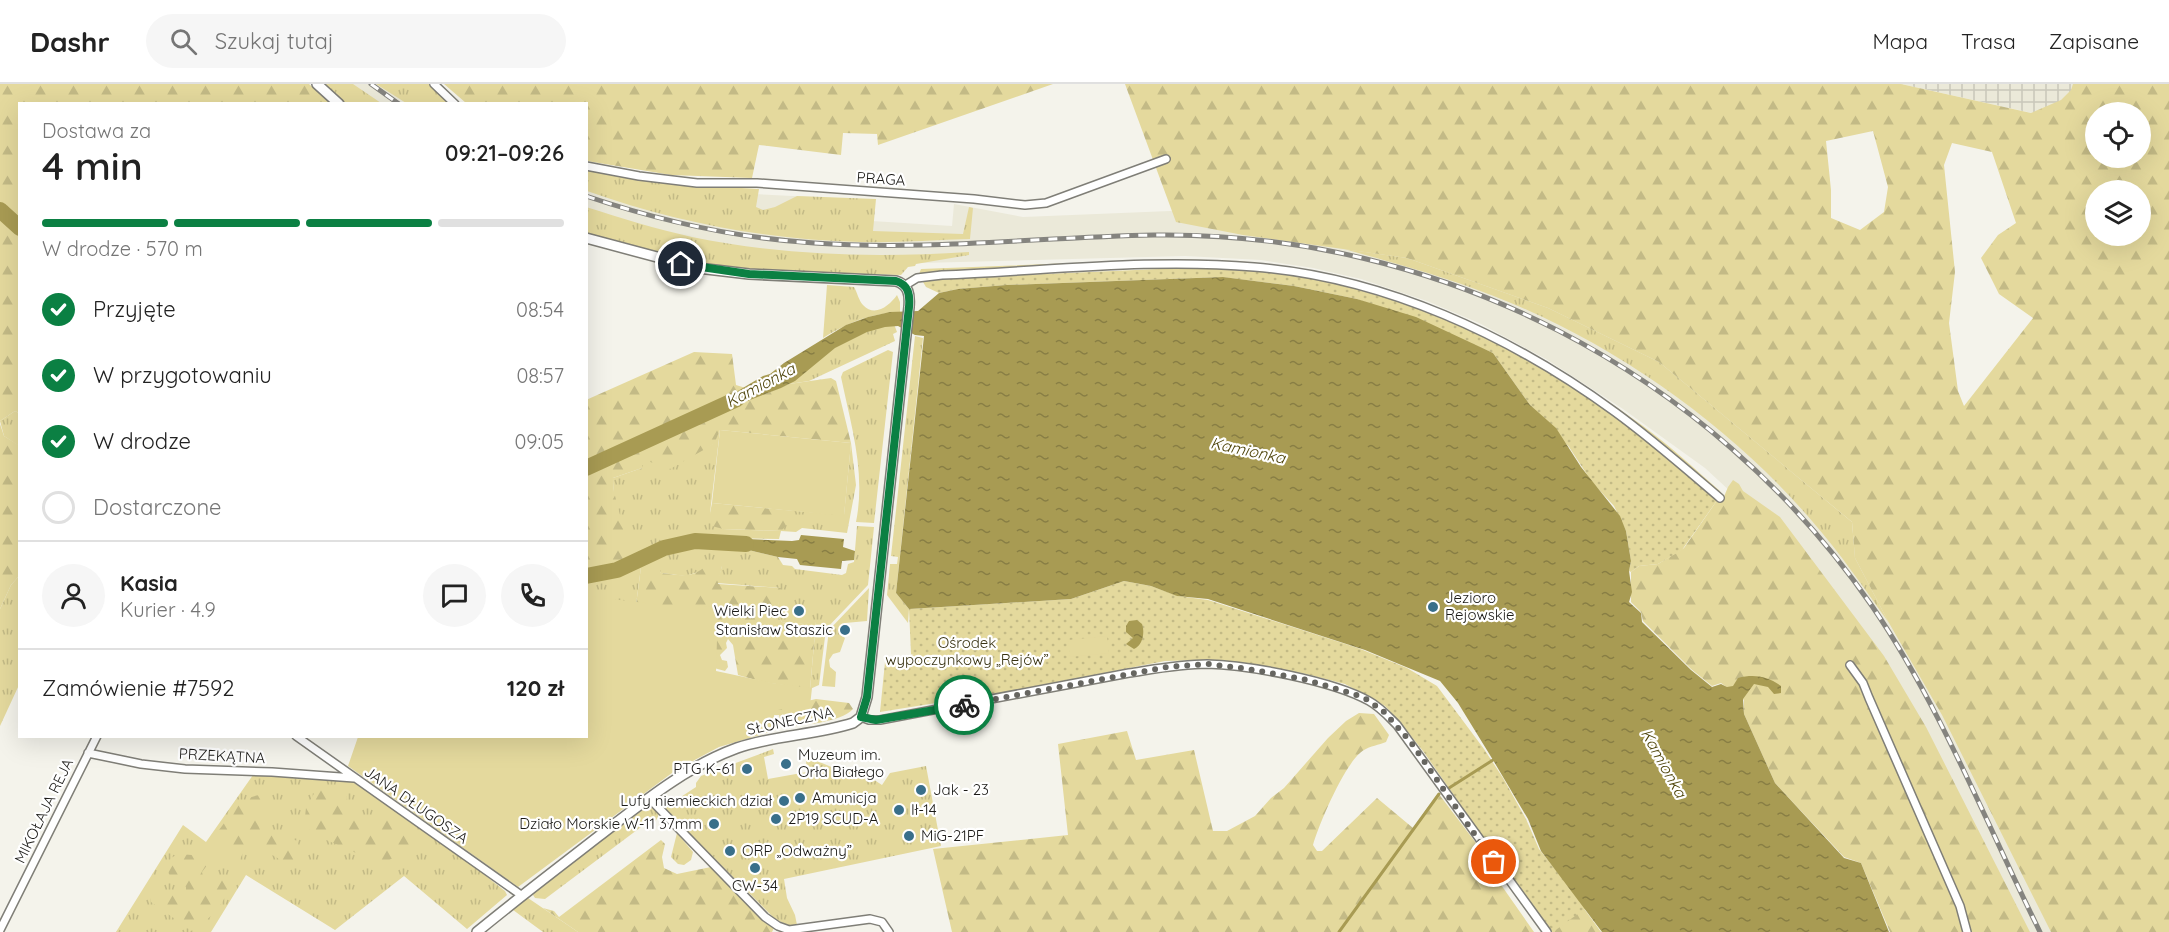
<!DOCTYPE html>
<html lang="pl">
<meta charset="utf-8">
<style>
body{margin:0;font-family:Quicksand,sans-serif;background:#f6f6f6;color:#222;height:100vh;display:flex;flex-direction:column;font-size:22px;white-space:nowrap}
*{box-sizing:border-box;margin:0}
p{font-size:20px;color:#767676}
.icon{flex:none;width:33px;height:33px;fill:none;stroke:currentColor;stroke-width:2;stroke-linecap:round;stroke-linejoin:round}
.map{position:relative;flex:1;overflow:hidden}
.side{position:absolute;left:18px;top:18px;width:570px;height:636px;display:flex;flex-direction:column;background:#fff;border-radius:0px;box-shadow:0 6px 24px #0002}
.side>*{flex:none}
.fabs{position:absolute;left:2085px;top:18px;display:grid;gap:12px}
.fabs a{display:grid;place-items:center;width:66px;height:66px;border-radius:50%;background:#fff;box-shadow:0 6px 24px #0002;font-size:30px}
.pin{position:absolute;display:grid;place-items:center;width:51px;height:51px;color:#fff;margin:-26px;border:3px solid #fff;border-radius:50%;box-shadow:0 2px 6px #0007}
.courier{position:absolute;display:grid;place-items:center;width:60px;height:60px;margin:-30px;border:4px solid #0b8043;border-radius:50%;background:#fff;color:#222;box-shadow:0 2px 8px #0007}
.overview em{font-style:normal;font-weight:600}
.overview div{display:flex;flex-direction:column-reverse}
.overview{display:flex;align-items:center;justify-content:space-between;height:102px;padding:0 24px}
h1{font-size:39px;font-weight:600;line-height:45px}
.bar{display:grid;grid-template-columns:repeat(4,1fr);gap:9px 6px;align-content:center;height:72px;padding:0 24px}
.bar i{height:8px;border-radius:4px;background:#e0e0e0}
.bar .selected{background:#0b8043}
.bar p{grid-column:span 4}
.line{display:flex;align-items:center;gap:15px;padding:0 24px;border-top:2px solid #e0e0e0}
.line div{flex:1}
.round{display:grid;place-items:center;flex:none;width:63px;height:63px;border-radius:32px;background:#f6f6f6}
ol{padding:0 24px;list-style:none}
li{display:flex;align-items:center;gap:18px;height:66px}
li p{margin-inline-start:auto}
li .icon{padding:6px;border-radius:50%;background:#0b8043;color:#fff;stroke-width:4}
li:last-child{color:#767676}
li i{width:33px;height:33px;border:3px solid #e0e0e0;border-radius:50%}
header{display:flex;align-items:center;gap:36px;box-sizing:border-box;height:84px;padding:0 30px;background:#fff;border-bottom:2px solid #e0e0e0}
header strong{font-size:28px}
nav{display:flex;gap:33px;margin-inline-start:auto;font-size:21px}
.search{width:420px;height:54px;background:#f6f6f6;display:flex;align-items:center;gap:15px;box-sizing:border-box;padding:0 21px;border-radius:33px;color:#767676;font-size:22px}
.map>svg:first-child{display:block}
.built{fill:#ebe9d9}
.industrial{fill:url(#industrial-grid)}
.grass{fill:url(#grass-tufts)}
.forest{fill:url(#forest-firs);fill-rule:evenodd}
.park{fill:url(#park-dots)}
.pitch{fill:#e4d99d}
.water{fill:url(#water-ripples)}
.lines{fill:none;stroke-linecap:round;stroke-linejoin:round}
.stream{stroke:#a89b53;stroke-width:3}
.river{stroke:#a89b53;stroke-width:16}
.minor-casing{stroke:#7f7e77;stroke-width:10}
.tertiary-casing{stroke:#7f7e77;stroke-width:12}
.minor{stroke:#fff;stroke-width:7}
.tertiary{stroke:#fff;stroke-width:9}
.rail-casing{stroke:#85847f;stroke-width:5}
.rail{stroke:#fff;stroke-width:3;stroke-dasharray:9;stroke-linecap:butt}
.done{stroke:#676661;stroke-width:6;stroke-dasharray:0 10.8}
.route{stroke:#0b8043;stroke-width:8}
.poi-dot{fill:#396f8a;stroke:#fff;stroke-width:2}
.labels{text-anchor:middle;stroke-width:4.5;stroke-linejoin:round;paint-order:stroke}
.street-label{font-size:15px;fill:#1b1a17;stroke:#fff}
.poi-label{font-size:15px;fill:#1b1a17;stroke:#fff;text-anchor:start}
.park-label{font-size:15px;fill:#3a3414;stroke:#fff}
.water-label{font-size:16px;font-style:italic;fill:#4f450b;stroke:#fff}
</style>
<header>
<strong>Dashr</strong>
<div class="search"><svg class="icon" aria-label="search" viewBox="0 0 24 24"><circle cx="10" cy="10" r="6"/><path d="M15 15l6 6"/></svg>Szukaj tutaj</div>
<nav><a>Mapa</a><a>Trasa</a><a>Zapisane</a></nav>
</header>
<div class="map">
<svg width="2169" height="848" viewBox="0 0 2169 848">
<defs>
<pattern id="industrial-grid" width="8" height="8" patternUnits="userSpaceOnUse" patternTransform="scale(1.5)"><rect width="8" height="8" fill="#ebe9d9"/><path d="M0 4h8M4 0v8" fill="none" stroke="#c9c7ba"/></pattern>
<pattern id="grass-tufts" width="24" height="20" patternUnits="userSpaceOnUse" patternTransform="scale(1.5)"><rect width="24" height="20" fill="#e4d99d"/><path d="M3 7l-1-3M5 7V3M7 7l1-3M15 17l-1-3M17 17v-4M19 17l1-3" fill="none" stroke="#c3ba86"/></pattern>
<pattern id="forest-firs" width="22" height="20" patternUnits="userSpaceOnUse" patternTransform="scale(1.5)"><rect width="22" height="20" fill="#e4d99d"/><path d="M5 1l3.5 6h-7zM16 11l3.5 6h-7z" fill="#c3ba86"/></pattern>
<pattern id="park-dots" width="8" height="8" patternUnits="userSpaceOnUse" patternTransform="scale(1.5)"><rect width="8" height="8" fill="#e4d99d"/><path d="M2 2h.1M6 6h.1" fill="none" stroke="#c3ba86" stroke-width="1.8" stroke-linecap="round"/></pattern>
<pattern id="water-ripples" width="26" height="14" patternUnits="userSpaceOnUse" patternTransform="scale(1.5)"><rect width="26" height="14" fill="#a89b53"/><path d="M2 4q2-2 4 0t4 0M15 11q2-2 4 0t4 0" fill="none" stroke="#887e44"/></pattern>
</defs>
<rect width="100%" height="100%" fill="#f4f3eb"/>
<path class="built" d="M340 0H421L440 19H364Z
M586 88 694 107 874 116 872 137 952 142 954 120 1023 133 1170 127 1471 139 1766 322 2098 848H1987L1758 433 1705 384 1623 325 1546 275 1479 239 1427 217 1361 195 1313 184 1261 176 1185 172 844 181 587 136Z"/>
<path class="industrial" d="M1901 0H2169L2140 28H2096L2095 43Z"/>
<path class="grass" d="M322 0H353L381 19H344Z
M376 0H429L450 19H406Z
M587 86C644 97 701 102 759 105L756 123 763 126 775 123 797 112 876 115 873 147 963 150 969 123 973 124 970 155C933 156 896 159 860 158 767 156 674 138 587 107Z
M586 123C621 134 656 145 692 153 783 172 876 174 969 168V171L916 180 915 182 908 183 901 191C841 189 780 191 721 183 675 176 631 162 587 149Z
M1344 165 1407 174 1548 224 1659 278 1852 438 1855 474 1889 539C1864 504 1840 469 1812 437 1729 340 1611 257 1491 211 1443 192 1394 179 1344 165Z
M1172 175C1204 176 1236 176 1268 180 1406 197 1532 260 1643 342 1670 362 1695 385 1720 407L1721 410 1720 411 1641 343 1598 312 1426 221 1281 183 1218 177 919 190 921 185Z
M827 201 854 203C857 208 859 217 863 221 875 234 890 221 897 211L900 218V228C868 230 850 238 823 254Z
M888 240H894L897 248 893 250 895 257 809 297 789 300 806 283 847 254Z
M915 252 923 254 896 509 909 525 908 539 887 511 890 480H897L898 473 891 472Z
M888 266 893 268 874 439 856 438C866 389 851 341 841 293L843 288Z
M15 327 19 329V362L4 352 0 337Z
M720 346 710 429 723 445 781 447 785 426 844 431 851 359 856 401 847 449 802 444 796 448 781 447 779 455 724 454V460L778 473 783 481 792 482 795 485 842 491 846 489 848 480 854 478 857 442 874 443 868 501 826 545 819 601 810 605 816 538 797 540 782 538 777 531 780 504 717 499 722 482 705 484 701 487 686 492 661 489 643 468 636 521 587 518 586 492 615 486 613 394 642 384V375L692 371 713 360Z
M19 492V601L0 642V525L11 501Z
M869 504 867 537 845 539 840 543 839 550 845 554 840 568 833 570 829 576 830 583 836 588 835 603 822 602 829 546Z
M773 665 774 670 764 673 768 695 807 688 806 677 810 674 841 687 856 684 882 701 890 689 926 682 941 762 784 795 787 814 795 831 797 841 790 842 775 835 664 724 696 703V699L701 692Z
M253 691 353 698 448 762 505 807 507 811 467 845 404 792 335 846 246 791 211 848H116L183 741 206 758Z
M649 722 658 729V733L653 741 641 743 545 815 535 814 533 811 536 806 639 728Z
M677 749 693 768 691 776 684 781 678 780 671 773Z
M524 811 528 814 578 848H543L509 823Z"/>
<path class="forest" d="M0 0H309L330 19 20 20 19 329 15 327 0 337Z
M444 0H1053L878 61 877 50 843 49 841 71 759 61 752 94 671 91 587 77 586 20 466 19Z
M1125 0H1901L2031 29 2061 16 2071 6 2073 0H2169V848H2051L1942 631 1889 539 1855 474 1852 438 1659 278 1548 224 1407 174 1243 151 1176 138ZM2096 28H2140V74H2096ZM1873 47 1888 103 1884 128 1860 146 1831 134V106L1826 57ZM1952 59 1992 68 2016 139 1998 151 1981 174 1999 210 2033 234 1964 322 1958 307 1949 239 1955 188 1944 81ZM2096 106H2140V152H2096Z
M694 268 732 270 736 301 765 310 789 300 831 294 836 297 851 359 720 346 714 360 670 385 642 375V384L613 394V404L628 462 627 480 615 486 587 492 586 316Z
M0 340 4 352 20 362 19 492 11 501 0 525Z
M1733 396 1739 400 1743 407 1780 433 1884 572 1926 643 2030 848H1890L1861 779 1844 773 1775 699 1744 630V616L1721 599 1712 602 1691 585 1643 537 1641 528 1631 518V488L1639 482 1658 480 1684 464 1718 415H1723L1728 403Z
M712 419 785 426 786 442 781 447 723 445 712 442 710 429Z
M654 464 667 471 666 480 660 487 661 489C685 492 696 495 712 475L722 482 718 500 781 504 777 531 782 538 797 540 816 537 810 605 763 598 738 591 733 561 728 555 726 559 727 564 720 571 722 576 727 577 728 583 725 587 714 584 636 521 643 468Z
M816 615 849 619 853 625C840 639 801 641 782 644L779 631H774L776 644 758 647 686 645Z
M1359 629 1374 630 1389 651 1386 658C1379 661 1370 662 1364 666 1346 676 1319 740 1313 761L1317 767H1322L1377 714 1413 744 1438 709 1476 759 1478 768 1534 848H952L933 765 1068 751 1058 660 1127 647 1136 676 1194 666 1213 747H1227L1255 732 1271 714 1284 704 1328 654 1346 637Z
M325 703 346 708 347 714 344 730C358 736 367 735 382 730L409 742 417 755 409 766 383 779 363 772 315 751 304 741 306 724 316 706Z
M259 711 273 717 265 730 258 736 260 746 298 757 299 771 288 782C274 770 263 765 245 765L238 779 219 763 215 751C231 733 232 717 259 711Z
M661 756 665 760 662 773 664 784 677 790 711 783 761 835 774 844 772 848H578L543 824 554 827 559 833Z
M199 760 211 770V776L202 788 204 797 212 799 224 791 231 794C225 822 214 831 192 847L151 818 150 812 154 809 186 808V803C174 791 163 797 171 774L178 770 192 771Z
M1556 786 1601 848H1552Z"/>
<path class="park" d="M1204 183C1235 185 1268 187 1299 192 1406 212 1509 256 1598 318 1640 347 1679 382 1718 415L1682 466 1658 480 1639 482 1631 488 1629 487 1631 477 1626 447 1614 422 1592 398 1569 363 1530 321 1493 269 1458 254 1357 215 1294 202 1222 193 1006 201 958 205 939 209 926 203 923 198 933 195Z
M1124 497 1151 502 1178 512 1208 516 1358 564 1407 584 1437 602 1484 665 1503 694 1526 735 1539 765 1586 824 1553 848H1549L1423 667 1399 637 1385 622 1345 600 1302 589 1208 576 1165 577 1022 605 880 628 885 578 914 570H911L909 525 1071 515Z"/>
<path class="pitch" d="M720 346 851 359 844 432 712 419Z
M587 512 662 521H697L718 524 716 587 772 599 812 604 808 640 785 644 782 625 770 628 773 647 719 663 676 686 518 803 348 682 358 653 586 652Z
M1107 552 1109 569 1070 573 1068 556Z"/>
<path class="water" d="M1223 193 1294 202 1357 215 1416 233 1493 269 1530 321 1556 344 1581 383 1620 432 1626 447 1631 477 1629 487 1632 508 1629 518 1641 529 1642 538 1691 586 1712 603 1721 600 1727 603 1733 602 1738 594C1754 590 1767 592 1781 602V609L1774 610 1768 603 1754 600 1743 615 1744 630 1775 699 1844 774 1861 779 1889 848H1602L1541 767 1528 735 1493 676 1458 619 1440 597 1365 566 1208 515 1177 512 1151 502 1124 497 1071 515 909 525 896 509 924 252 915 251 898 242 885 243 867 248 835 264 795 297 781 304 719 328 716 320 763 292 770 290 784 279 846 241 868 233 890 228 918 227 939 209 958 205 1006 201Z
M801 451 844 455 843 463 855 467 854 476 842 477 841 485 800 481 797 475 778 473 724 460V454L792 457 799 456Z
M1137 536 1142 540C1145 548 1143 561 1134 565L1126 560 1133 554 1126 548V542L1129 537Z"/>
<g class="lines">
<path class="stream" d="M1449 704 1493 676
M1339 848 1439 710"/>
<path class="river" d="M0 126 20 144
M586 384 737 315
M586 492 617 486 664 464 695 457 746 460"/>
<defs>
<path id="minor" d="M434 0 455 20
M586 82 639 92 697 99H757L974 115 1025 121 1046 119 1166 75
M904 202 917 194 942 191C1046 187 1151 174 1254 183 1384 193 1511 252 1615 328 1652 355 1686 385 1720 414
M1850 581 1863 599 1869 614 1960 822 1967 848
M861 633 869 636H880L1129 589C1155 585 1181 580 1207 580 1249 581 1333 597 1369 617 1380 623 1388 632 1397 641L1547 848
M296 652 521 811
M88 669 141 680 185 685 272 688 354 694
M649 714 765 833 778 842 789 846 870 835 882 838 889 848
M0 846 97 652"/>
<path id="tertiary" d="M317 0 339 20
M477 848C517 815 558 784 599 752 642 719 685 683 737 664 775 651 816 651 853 639L861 633 867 613 909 223C910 211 909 201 896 197L749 190 698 184 586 154"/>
</defs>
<use href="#minor" class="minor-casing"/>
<use href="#tertiary" class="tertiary-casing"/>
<use href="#minor" class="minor"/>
<use href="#tertiary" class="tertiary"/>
<defs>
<path id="rail" d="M371 0 399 20
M586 112C660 137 736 154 814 159 927 167 1041 153 1154 151 1438 147 1710 287 1872 522 1941 623 1986 739 2040 848"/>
</defs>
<use href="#rail" class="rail-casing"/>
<use href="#rail" class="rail"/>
</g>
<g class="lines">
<path class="done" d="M964 621 1167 583 1208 580 1248 585 1303 595 1354 610 1368 616 1384 628 1410 657 1494 778"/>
<path class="route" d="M681 180 749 190 896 197C909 201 910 211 909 223L867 613 861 633 876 636 964 621"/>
</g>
<g class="poi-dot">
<circle cx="1433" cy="523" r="6"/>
<circle cx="799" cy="527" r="6"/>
<circle cx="845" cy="546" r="6"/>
<circle cx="786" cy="680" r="6"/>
<circle cx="747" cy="685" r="6"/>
<circle cx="921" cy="706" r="6"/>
<circle cx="800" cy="714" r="6"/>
<circle cx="784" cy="717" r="6"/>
<circle cx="899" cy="726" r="6"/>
<circle cx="776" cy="735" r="6"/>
<circle cx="714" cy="740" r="6"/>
<circle cx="909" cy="752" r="6"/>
<circle cx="730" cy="767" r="6"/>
<circle cx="755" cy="784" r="6"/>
</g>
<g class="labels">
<g class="street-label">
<text transform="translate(881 95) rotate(4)" y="5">PRAGA</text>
<text transform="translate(790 637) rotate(-12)" y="5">SŁONECZNA</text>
<text transform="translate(222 672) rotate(3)" y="5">PRZEKĄTNA</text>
<text transform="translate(416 721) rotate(35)" y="5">JANA DŁUGOSZA</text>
<text transform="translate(44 727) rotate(-64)" y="5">MIKOŁAJA REJA</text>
</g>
<g class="poi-label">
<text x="1445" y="519">Jezioro<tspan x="1445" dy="17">Rejowskie</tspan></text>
<text x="787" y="532" text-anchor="end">Wielki Piec</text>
<text x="833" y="551" text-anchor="end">Stanisław Staszic</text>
<text x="798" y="676">Muzeum im.<tspan x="798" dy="17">Orła Białego</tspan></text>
<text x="735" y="690" text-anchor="end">PTG K-61</text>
<text x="933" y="711">Jak - 23</text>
<text x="812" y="719">Amunicja</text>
<text x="772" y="722" text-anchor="end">Lufy niemieckich dział</text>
<text x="911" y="731">Ił-14</text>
<text x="788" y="740">2P19 SCUD-A</text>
<text x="702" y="745" text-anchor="end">Działo Morskie W-11 37mm</text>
<text x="921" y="757">MiG-21PF</text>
<text x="742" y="772">ORP „Odważny”</text>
<text x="755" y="807" text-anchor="middle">CW-34</text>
</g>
<g class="park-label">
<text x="967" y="564">Ośrodek<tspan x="967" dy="17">wypoczynkowy „Rejów”</tspan></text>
</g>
<g class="water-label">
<text transform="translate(760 301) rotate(-28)" y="6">Kamionka</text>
<text transform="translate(1248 366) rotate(12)" y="6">Kamionka</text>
<text transform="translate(1664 679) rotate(61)" y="6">Kamionka</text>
</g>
</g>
</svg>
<div class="fabs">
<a><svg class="icon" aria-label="locate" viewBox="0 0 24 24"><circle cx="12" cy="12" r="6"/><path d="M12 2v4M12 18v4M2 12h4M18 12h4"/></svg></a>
<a><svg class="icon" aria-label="layers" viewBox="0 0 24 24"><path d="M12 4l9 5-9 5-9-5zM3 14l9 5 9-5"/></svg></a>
</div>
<div class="pin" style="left:1494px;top:778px;background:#ea580c"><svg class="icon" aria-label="bag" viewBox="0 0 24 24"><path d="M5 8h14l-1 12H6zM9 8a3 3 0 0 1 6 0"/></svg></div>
<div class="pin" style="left:681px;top:180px;background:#1f2937"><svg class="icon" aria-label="home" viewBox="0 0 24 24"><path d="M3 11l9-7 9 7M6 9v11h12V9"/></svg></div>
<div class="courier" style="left:964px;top:621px"><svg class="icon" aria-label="bike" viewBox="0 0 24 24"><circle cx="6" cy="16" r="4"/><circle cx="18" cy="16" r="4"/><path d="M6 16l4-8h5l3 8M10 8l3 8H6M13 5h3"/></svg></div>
<section class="side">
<div class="overview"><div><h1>4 min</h1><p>Dostawa za</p></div><em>09:21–09:26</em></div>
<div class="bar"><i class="selected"></i><i class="selected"></i><i class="selected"></i><i></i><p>W drodze · 570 m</p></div>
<ol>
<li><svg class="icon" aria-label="check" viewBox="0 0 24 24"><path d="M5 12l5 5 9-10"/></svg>Przyjęte<p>08:54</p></li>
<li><svg class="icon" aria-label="check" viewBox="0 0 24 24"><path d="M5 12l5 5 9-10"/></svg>W przygotowaniu<p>08:57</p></li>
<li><svg class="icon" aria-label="check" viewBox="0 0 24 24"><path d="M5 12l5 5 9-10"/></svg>W drodze<p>09:05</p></li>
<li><i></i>Dostarczone</li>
</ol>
<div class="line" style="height:108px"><a class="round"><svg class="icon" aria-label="person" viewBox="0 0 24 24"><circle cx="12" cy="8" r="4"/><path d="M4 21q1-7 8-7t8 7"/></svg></a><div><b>Kasia</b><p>Kurier · 4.9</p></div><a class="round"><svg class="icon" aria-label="chat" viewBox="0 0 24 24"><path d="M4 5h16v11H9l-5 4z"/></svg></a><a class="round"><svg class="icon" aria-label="phone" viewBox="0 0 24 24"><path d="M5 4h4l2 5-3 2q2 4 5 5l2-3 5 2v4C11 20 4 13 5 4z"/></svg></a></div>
<div class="line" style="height:78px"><div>Zamówienie #7592</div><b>120 zł</b></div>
</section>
</div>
